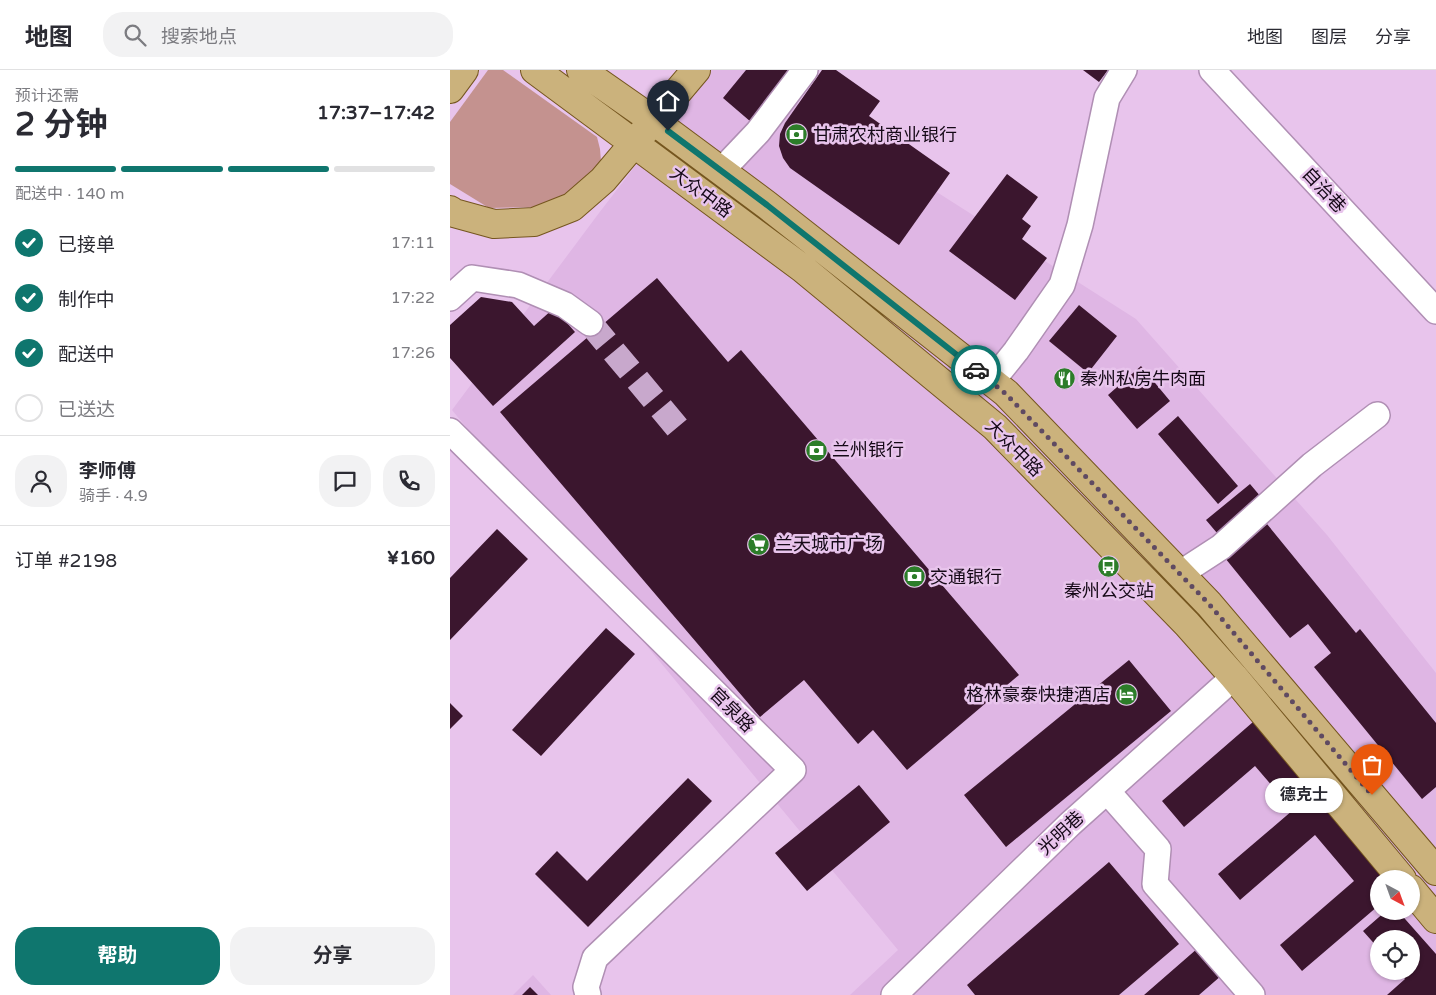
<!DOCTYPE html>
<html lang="zh">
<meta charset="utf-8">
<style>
body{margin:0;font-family:"Varela Round","Noto Sans SC",sans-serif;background:#f2f2f3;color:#2b2b33;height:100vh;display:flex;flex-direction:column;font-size:19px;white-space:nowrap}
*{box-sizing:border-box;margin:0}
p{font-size:16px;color:#7c7c81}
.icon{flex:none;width:28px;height:28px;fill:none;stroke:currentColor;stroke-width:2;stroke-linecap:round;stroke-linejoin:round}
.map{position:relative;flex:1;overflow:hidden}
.drawer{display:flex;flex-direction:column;background:#fff;width:450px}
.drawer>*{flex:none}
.needle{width:32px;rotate:139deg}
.tools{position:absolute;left:920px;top:800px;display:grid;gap:10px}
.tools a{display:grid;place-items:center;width:50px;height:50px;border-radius:50%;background:#fff;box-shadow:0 1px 4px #0004;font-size:25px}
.pin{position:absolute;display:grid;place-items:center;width:42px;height:42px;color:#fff;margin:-51px -21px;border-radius:50% 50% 50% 0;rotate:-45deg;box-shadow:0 0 5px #0007}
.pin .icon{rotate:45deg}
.courier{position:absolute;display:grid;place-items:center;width:50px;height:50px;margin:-25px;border:4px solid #0f766e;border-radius:50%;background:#fff;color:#222;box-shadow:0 1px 6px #0007}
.bubble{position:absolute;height:35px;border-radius:18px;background:#fff;box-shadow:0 1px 4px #0004;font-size:16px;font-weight:700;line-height:35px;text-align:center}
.head em{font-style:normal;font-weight:700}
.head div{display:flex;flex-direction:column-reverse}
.head{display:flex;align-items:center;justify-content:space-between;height:85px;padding:0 15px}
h1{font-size:32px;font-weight:700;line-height:38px}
.bar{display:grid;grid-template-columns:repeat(4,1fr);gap:8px 5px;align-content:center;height:60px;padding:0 15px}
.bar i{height:6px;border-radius:4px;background:#e1e1e2}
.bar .selected{background:#0f766e}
.bar p{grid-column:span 4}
.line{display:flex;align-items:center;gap:12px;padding:0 15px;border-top:1px solid #e1e1e2}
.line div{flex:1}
.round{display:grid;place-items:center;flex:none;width:52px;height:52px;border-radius:20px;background:#f2f2f3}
ol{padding:0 15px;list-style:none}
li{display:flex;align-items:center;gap:15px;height:55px}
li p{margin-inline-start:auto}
li .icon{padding:5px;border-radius:50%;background:#0f766e;color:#fff;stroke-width:4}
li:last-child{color:#7c7c81}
li i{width:28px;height:28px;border:2px solid #e1e1e2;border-radius:50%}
.action{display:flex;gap:10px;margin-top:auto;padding:10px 15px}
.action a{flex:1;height:58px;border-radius:20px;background:#0f766e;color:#fff;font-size:20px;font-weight:700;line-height:58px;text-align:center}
.action a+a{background:#f2f2f3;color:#2b2b33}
header{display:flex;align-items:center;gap:30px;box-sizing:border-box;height:70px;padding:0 25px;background:#fff;border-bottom:1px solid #e1e1e2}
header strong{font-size:24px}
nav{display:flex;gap:28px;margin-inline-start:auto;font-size:18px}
.search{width:350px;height:45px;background:#f2f2f3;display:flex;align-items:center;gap:12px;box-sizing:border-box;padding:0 18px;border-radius:20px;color:#7c7c81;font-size:19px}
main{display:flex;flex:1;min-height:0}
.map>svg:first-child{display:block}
.built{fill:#dfb6e4;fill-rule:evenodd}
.green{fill:#c4928f}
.building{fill:#3b162e}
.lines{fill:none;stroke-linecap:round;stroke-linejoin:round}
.minor-tunnel{stroke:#c8a8cc;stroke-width:25;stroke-dasharray:25 12;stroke-linecap:butt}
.minor-casing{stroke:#b08fb4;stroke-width:28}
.major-casing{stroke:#75561f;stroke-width:30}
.minor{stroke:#fff;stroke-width:25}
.major{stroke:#cbb27c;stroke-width:28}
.done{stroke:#5f4a62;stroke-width:5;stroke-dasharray:0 9}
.route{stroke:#0f766e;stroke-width:6}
.labels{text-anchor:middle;stroke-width:5;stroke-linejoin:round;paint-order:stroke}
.poi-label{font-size:18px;fill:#150917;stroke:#e8c4ec;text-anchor:start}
.street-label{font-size:18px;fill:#150917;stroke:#e8c4ec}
</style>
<header>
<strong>地图</strong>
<div class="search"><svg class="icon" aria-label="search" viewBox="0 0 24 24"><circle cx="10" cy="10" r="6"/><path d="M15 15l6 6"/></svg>搜索地点</div>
<nav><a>地图</a><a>图层</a><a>分享</a></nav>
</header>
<main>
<section class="drawer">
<div class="head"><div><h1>2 分钟</h1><p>预计还需</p></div><em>17:37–17:42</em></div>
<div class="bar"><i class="selected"></i><i class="selected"></i><i class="selected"></i><i></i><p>配送中 · 140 m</p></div>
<ol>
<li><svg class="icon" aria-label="check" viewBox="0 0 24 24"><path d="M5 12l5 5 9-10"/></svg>已接单<p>17:11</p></li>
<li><svg class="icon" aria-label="check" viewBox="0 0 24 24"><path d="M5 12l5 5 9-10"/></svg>制作中<p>17:22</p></li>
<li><svg class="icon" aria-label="check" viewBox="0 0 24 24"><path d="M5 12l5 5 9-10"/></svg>配送中<p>17:26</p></li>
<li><i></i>已送达</li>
</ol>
<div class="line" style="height:90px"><a class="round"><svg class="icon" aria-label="person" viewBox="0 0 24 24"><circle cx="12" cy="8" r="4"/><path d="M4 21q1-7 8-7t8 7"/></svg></a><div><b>李师傅</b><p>骑手 · 4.9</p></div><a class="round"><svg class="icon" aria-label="chat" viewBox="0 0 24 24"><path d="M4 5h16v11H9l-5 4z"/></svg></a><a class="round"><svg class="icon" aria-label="phone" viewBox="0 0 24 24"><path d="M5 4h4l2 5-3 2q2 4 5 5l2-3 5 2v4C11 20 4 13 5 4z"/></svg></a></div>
<div class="line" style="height:65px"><div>订单 #2198</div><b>¥160</b></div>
<div class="action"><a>帮助</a><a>分享</a></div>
</section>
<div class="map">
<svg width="986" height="925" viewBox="0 0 986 925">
<rect width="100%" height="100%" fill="#e8c4ec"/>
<path class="built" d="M259 0H295L686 249 877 465 986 603V925H400L448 880 2 340 149 143ZM929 809H961V841H929ZM929 869H961V901H929Z
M83 905 101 925H63Z"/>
<path class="green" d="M38 0H53L147 67 150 79 151 91 147 103 130 120 86 137 39 138 0 114V52Z"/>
<path class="building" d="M296 0H345L301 52 273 28Z
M372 0H386L430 31 419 46 500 103 449 175 340 98 333 88 329 76 330 64 335 53Z
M633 0H658L649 12Z
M557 104 588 127 572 149 581 156 572 169 597 188 565 230 499 181Z
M207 208 278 292 291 280 569 605 457 700 423 660 408 674 354 610 310 647 50 342Z
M31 227 62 232 84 256 104 238 125 262 43 336 0 288V255Z
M629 235 667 266 638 303 599 271Z
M691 296 720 331 687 359 658 325Z
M728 346 788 416 768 434 708 364Z
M800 414 811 427 767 463 756 450Z
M817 454 906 563 910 559 986 653V717L972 729 864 597 881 583 858 554 840 568 775 488Z
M47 459 78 489 0 570V508Z
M156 558 185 584 91 686 62 660Z
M679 590 721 641 556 777 514 725Z
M0 633 13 646 0 659Z
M803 652 938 809H929V821L921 828 928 836 852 901 830 875 904 811 865 765 790 830 768 804 843 740 805 696 734 757 712 731Z
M238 708 262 731 138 857 85 804 107 781 137 811Z
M409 715 440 752 357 821 325 783Z
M659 792 729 874 669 925H525L517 915Z
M936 841H948L986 884V925H937L955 909 949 901H961V869H929V879L913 861Z
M748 878 772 905 749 925H694Z
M80 917 88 925H72Z"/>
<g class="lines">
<path class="minor-tunnel" d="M140 253 231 362"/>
<defs>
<path id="minor" d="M762 0 986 241
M271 101 308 62 355 0
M0 228 22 208 68 215 115 235 140 253
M541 312 566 281 612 215 630 155 657 28 674 0
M0 361 343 700 145 888 136 917 138 925
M731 503 771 477 862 395 927 345
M657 721 708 779 705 814 802 925
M444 925 620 754 784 607"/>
<path id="major" d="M85 0 352 198 545 357 737 554 784 607 952 809
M131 0 204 51 317 135 556 323 759 534 986 801
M0 19 14 0
M0 140 4 143 44 154 84 152 122 137 153 110 246 0
M961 819 986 849"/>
</defs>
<use href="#minor" class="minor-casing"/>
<use href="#major" class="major-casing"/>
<use href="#minor" class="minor"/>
<use href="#major" class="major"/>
</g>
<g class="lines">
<path class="done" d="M526 300 556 324 759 534 922 725"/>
<path class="route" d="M218 61 317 135 526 300"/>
</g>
<defs>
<symbol id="bank-disc" viewBox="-11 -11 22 22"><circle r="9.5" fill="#2c7d29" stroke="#e8c4ec"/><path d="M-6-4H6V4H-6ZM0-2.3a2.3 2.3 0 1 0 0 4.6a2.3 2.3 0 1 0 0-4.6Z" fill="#fff"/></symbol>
<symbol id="restaurant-disc" viewBox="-11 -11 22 22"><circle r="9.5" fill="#2c7d29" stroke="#e8c4ec"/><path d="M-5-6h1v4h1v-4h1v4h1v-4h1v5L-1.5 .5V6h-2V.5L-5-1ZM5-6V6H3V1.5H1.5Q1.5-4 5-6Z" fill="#fff"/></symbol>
<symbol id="supermarket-disc" viewBox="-11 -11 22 22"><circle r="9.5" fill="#2c7d29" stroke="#e8c4ec"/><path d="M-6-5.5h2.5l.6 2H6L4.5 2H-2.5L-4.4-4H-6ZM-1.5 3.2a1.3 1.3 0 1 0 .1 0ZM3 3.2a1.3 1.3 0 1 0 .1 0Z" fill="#fff"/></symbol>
<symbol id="bus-disc" viewBox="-11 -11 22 22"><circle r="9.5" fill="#2c7d29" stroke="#e8c4ec"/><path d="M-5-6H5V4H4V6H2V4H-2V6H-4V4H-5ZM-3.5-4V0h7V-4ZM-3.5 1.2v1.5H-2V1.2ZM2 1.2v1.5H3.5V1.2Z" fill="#fff"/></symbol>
<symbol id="hotel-disc" viewBox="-11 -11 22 22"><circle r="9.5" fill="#2c7d29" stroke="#e8c4ec"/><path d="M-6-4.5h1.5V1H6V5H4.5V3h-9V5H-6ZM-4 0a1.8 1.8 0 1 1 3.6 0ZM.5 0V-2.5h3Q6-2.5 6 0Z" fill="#fff"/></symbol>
</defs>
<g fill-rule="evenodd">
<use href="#bank-disc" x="334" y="52" width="25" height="25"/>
<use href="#restaurant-disc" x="602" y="296" width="25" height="25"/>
<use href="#bank-disc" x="354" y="368" width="25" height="25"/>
<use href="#supermarket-disc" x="296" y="462" width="25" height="25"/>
<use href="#bus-disc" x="646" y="484" width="25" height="25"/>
<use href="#bank-disc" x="452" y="494" width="25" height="25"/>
<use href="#hotel-disc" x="664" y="612" width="25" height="25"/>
</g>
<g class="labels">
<g class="poi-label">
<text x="363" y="71">甘肃农村商业银行</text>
<text x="630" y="315">秦州私房牛肉面</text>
<text x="382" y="386">兰州银行</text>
<text x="325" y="480">兰天城市广场</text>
<text x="480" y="513">交通银行</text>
<text x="659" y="527" text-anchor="middle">秦州公交站</text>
<text x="660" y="631" text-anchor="end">格林豪泰快捷酒店</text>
</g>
<g class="street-label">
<text transform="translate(874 120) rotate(47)" y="6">自治巷</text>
<text transform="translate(251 122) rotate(37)" y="6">大众中路</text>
<text transform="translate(564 378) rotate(45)" y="6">大众中路</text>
<text transform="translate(282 640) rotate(45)" y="6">官泉路</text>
<text transform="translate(611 763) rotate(-43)" y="6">光明巷</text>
</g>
</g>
</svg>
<div class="tools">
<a><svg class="needle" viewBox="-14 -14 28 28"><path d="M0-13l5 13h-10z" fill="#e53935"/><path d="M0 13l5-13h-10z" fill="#7c7c81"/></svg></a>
<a><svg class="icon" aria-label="locate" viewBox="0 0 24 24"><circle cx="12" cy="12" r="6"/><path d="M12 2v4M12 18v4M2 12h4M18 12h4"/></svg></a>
</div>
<div class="pin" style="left:922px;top:725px;background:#ea580c"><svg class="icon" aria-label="bag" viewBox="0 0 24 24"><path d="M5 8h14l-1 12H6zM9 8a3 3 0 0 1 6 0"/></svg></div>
<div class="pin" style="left:218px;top:61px;background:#1f2937"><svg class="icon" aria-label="home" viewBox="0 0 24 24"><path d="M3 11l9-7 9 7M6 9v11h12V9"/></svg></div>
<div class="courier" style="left:526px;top:300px"><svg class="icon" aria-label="car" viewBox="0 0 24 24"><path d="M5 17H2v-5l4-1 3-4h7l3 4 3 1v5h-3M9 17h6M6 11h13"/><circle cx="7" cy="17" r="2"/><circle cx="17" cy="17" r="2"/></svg></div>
<div class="bubble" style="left:815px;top:708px;width:78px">德克士</div>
</div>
</main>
